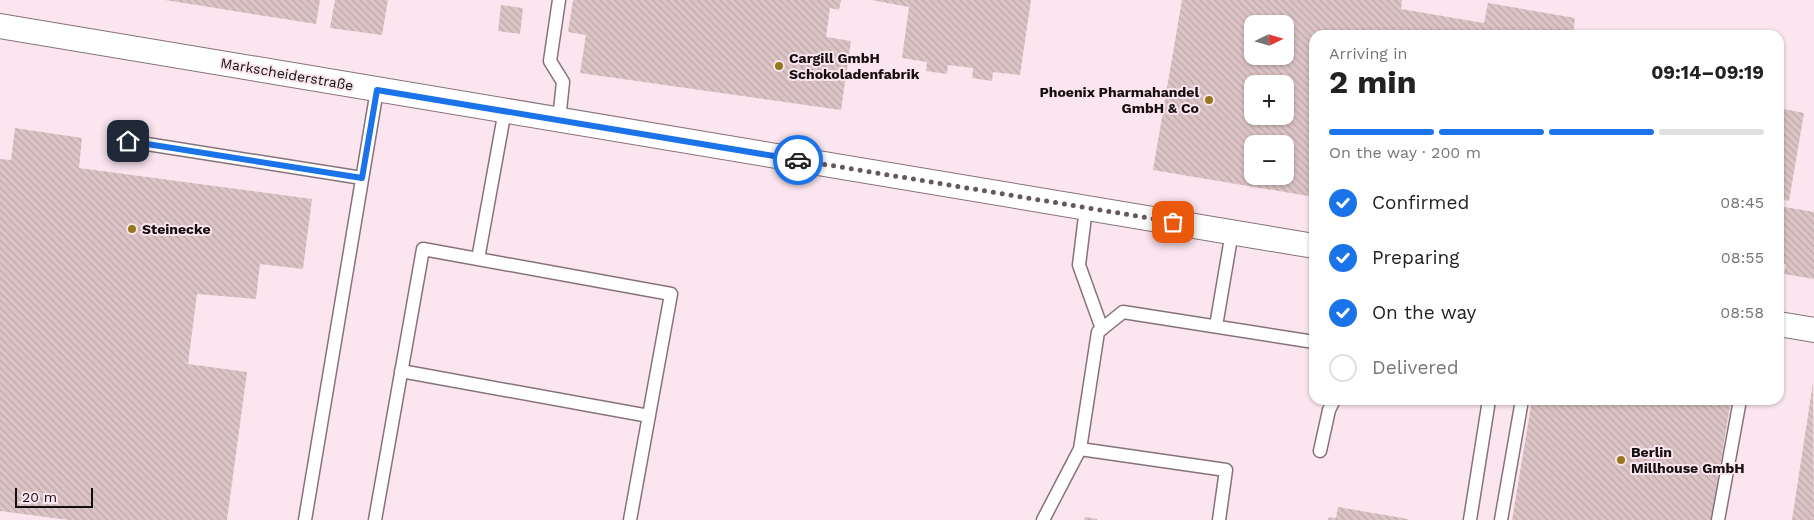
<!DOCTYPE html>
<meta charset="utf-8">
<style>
body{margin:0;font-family:"Work Sans",sans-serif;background:#f2f2f2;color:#222;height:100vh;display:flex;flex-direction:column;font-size:19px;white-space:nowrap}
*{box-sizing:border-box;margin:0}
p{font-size:16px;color:#767676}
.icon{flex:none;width:28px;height:28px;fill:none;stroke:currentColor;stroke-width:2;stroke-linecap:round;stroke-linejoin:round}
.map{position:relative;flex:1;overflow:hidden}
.side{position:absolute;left:1309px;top:30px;width:475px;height:375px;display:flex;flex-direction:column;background:#fff;border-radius:15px;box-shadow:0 1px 4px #0004}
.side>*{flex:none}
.needle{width:32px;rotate:85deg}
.buttons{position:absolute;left:1244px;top:15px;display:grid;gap:10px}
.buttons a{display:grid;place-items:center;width:50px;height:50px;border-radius:10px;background:#fff;box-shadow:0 1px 4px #0004;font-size:25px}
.scale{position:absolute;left:15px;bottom:12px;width:78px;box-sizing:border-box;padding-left:5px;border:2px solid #150e11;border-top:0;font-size:14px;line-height:18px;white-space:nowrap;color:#150e11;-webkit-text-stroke:4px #fbe5ee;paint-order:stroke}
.pin{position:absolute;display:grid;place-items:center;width:42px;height:42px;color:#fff;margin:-21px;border-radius:10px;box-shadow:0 2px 8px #0006}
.courier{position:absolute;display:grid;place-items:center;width:50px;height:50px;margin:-25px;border:4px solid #1a73e8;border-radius:50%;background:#fff;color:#222;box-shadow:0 1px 6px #0007}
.summary em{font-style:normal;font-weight:700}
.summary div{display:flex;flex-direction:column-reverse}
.summary{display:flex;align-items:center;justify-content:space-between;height:85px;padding:0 20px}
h1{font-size:32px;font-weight:700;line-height:38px}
.bar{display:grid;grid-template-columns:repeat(4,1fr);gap:8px 5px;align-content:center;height:60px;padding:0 20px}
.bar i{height:6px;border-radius:4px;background:#e0e0e0}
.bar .on{background:#1a73e8}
.bar p{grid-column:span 4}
ol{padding:0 20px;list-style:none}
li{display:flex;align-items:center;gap:15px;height:55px}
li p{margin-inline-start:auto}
li .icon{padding:5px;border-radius:50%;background:#1a73e8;color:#fff;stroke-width:4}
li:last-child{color:#767676}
li i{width:28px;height:28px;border:2px solid #e0e0e0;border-radius:50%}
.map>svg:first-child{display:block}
.building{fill:url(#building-back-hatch);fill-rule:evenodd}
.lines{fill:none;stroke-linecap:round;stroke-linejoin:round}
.lane-casing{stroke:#86727a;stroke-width:15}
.street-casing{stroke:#86727a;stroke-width:26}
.lane{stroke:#fff;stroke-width:12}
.street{stroke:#fff;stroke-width:24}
.done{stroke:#66595e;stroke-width:5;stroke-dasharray:0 9}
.route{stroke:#1a73e8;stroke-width:6}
.poi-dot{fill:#95771f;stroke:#fbe5ee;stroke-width:2}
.labels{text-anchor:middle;stroke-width:4;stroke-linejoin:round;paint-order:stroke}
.poi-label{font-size:14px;font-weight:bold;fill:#150e11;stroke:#fbe5ee;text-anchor:start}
.street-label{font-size:14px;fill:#150e11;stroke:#fbe5ee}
</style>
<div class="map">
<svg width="1814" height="520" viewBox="0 0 1814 520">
<defs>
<pattern id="building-back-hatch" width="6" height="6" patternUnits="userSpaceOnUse" patternTransform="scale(1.25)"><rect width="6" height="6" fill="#dcc4c6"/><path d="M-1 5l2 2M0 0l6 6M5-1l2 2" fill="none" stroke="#bca7a9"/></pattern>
</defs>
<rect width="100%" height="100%" fill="#fbe5ee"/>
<path class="building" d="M165 0H320L316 24Z
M335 0H388L382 35 330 28Z
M573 0H841L839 10 830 8 826 37 851 41 841 110 580 73 586 35 568 32Z
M871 0H1031L1020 75 993 72 992 81 972 78 973 68 948 65 947 74 926 71 927 62 902 58 909 7Z
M1182 0H1402L1401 9 1484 23 1488 3 1575 18 1573 35H1314V197L1153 170ZM1252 24H1285V56H1252ZM1252 84H1285V116H1252ZM1252 144H1285V176H1252Z
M501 5 523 8 520 34 498 31Z
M1779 108 1804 113 1789 201 1779 199Z
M15 128 82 138 79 168 312 199 303 269 260 264 256 299 197 294 188 364 247 372 227 520H69L0 511V159L11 160Z
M1779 206 1814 212V279L1784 274 1786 264 1779 263Z
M1813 383 1814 520H1792Z
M1532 400H1731L1711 520H1512Z
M1338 507 1408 519V520H1328L1329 517 1336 518Z
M1085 517 1097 519V520H1084Z"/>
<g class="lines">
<defs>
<path id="lane" d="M559 120 563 82 550 61 559 0
M128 141 362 178
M1086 208 1079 265 1102 329
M478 259 505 110
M1216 326 1232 232
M401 371 649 416
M1320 451 1329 410 1334 400
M305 520 377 90
M375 520 423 249 671 294 630 520
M1043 520 1080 449
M1219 520 1226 470 1080 449 1098 332 1123 312 1314 342
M1470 520 1489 400
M1501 520 1522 400
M1718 520 1740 400"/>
<path id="street" d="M0 26 1314 246
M1779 324 1814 330"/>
</defs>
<use href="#lane" class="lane-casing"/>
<use href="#street" class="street-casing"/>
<use href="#lane" class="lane"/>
<use href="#street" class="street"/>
</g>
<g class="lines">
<path class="done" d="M798 160 1173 222"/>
<path class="route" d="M128 141 362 178 377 90 798 160"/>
</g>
<g class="poi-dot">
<circle cx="779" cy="66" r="5"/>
<circle cx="1209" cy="100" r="5"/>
<circle cx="132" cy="229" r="5"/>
<circle cx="1621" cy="460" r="5"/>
</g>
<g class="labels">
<g class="poi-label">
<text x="789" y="63">Cargill GmbH<tspan x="789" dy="16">Schokoladenfabrik</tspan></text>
<text x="1199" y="97" text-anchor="end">Phoenix Pharmahandel<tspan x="1199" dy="16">GmbH &amp; Co</tspan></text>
<text x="142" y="234">Steinecke</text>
<text x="1631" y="457">Berlin<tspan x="1631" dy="16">Millhouse GmbH</tspan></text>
</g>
<g class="street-label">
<text transform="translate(287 74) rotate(10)" y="5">Markscheiderstraße</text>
</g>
</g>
</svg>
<div class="buttons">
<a><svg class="needle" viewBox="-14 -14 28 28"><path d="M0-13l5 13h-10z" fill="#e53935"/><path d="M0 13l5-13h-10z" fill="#767676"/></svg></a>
<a>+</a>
<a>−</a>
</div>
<div class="scale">20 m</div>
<div class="pin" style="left:1173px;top:222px;background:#ea580c"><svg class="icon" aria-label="bag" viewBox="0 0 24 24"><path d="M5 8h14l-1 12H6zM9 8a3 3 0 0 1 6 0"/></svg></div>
<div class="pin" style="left:128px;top:141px;background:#1f2937"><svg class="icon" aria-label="home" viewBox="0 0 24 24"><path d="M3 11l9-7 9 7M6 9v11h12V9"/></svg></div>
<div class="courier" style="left:798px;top:160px"><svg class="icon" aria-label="car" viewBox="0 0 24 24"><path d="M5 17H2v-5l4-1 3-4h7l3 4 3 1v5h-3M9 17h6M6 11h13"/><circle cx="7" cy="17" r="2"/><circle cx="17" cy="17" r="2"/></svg></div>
<section class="side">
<div class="summary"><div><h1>2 min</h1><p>Arriving in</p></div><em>09:14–09:19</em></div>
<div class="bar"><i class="on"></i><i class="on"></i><i class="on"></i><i></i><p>On the way · 200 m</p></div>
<ol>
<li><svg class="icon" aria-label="check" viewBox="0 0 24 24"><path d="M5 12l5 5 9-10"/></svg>Confirmed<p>08:45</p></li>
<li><svg class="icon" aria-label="check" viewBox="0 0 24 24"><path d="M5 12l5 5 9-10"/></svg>Preparing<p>08:55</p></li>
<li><svg class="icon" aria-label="check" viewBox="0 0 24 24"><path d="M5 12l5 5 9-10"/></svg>On the way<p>08:58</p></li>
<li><i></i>Delivered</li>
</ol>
</section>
</div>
